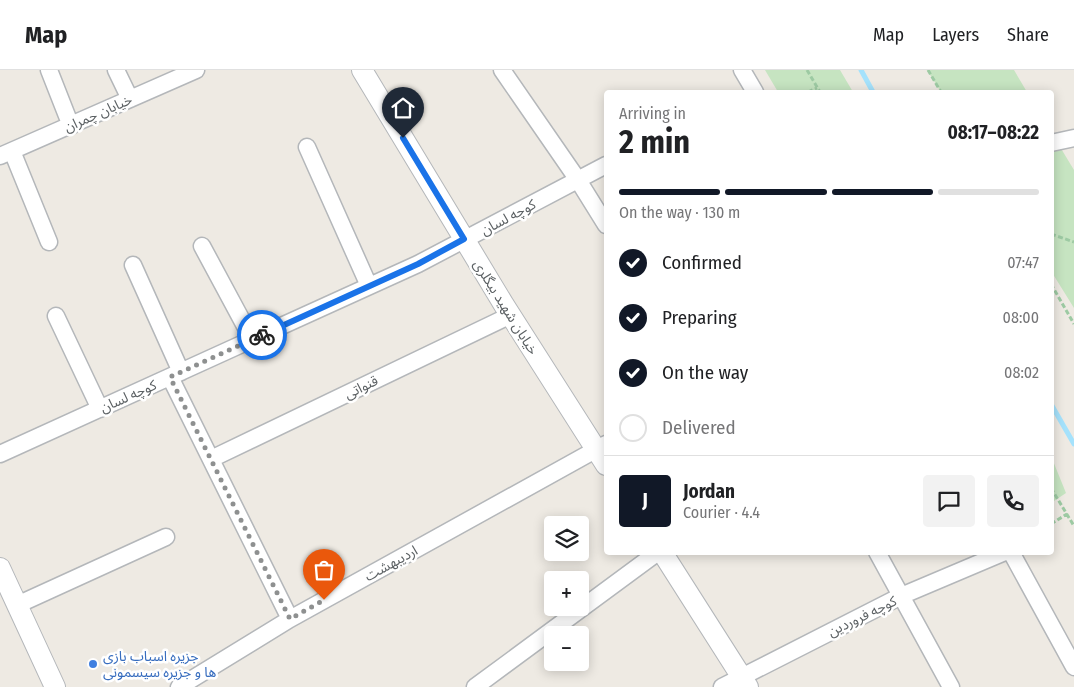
<!DOCTYPE html>
<meta charset="utf-8">
<style>
body{margin:0;font-family:"Fira Sans Condensed","Noto Sans Arabic",sans-serif;background:#f2f2f2;color:#202124;height:100vh;display:flex;flex-direction:column;font-size:19px;white-space:nowrap}
*{box-sizing:border-box;margin:0}
p{font-size:16px;color:#757577}
.icon{flex:none;width:28px;height:28px;fill:none;stroke:currentColor;stroke-width:2;stroke-linecap:round;stroke-linejoin:round}
.map{position:relative;flex:1;overflow:hidden}
.side{position:absolute;left:604px;top:20px;width:450px;height:465px;display:flex;flex-direction:column;background:#fff;border-radius:5px;box-shadow:0 2px 12px #0003}
.side>*{flex:none}
.fabs{position:absolute;left:544px;top:446px;display:grid;gap:10px}
.fabs a{display:grid;place-items:center;width:45px;height:45px;border-radius:5px;background:#fff;box-shadow:0 2px 12px #0003;font-size:25px}
.pin{position:absolute;display:grid;place-items:center;width:42px;height:42px;color:#fff;margin:-51px -21px;border-radius:50% 50% 50% 0;rotate:-45deg;box-shadow:0 0 5px #0007}
.pin .icon{rotate:45deg}
.courier{position:absolute;display:grid;place-items:center;width:50px;height:50px;margin:-25px;border:4px solid #1a73e8;border-radius:50%;background:#fff;color:#222;box-shadow:0 1px 6px #0007}
.head em{font-style:normal;font-weight:700}
.head div{display:flex;flex-direction:column-reverse}
.head{display:flex;align-items:center;justify-content:space-between;height:85px;padding:0 15px}
h1{font-size:32px;font-weight:700;line-height:38px}
.bar{display:grid;grid-template-columns:repeat(4,1fr);gap:8px 5px;align-content:center;height:60px;padding:0 15px}
.bar i{height:6px;border-radius:4px;background:#e0e0e0}
.bar .active{background:#111827}
.bar p{grid-column:span 4}
.line{display:flex;align-items:center;gap:12px;padding:0 15px;border-top:1px solid #e0e0e0}
.line div{flex:1}
.round{display:grid;place-items:center;flex:none;width:52px;height:52px;border-radius:5px;background:#f2f2f2}
ol{padding:0 15px;list-style:none}
li{display:flex;align-items:center;gap:15px;height:55px}
li p{margin-inline-start:auto}
li .icon{padding:5px;border-radius:50%;background:#111827;color:#fff;stroke-width:4}
li:last-child{color:#757577}
li i{width:28px;height:28px;border:2px solid #e0e0e0;border-radius:50%}
header{display:flex;align-items:center;gap:30px;box-sizing:border-box;height:70px;padding:0 25px;background:#fff;border-bottom:1px solid #e0e0e0}
header strong{font-size:24px}
nav{display:flex;gap:28px;margin-inline-start:auto;font-size:18px}
.map>svg:first-child{display:block}
.green{fill:#c6e4c1}
.lines{fill:none;stroke-linecap:round;stroke-linejoin:round}
.stream{stroke:#a5e2fc;stroke-width:5}
.minor-casing{stroke:#b4b7ba;stroke-width:19}
.tertiary-casing{stroke:#b4b7ba;stroke-width:22}
.path{stroke:#9dcaa3;stroke-width:3;stroke-dasharray:5 2.5;stroke-linecap:butt}
.minor{stroke:#fff;stroke-width:16}
.tertiary{stroke:#fff;stroke-width:20}
.done{stroke:#8e9090;stroke-width:5;stroke-dasharray:0 9}
.route{stroke:#1a73e8;stroke-width:6}
.shop-dot{fill:#3f7fe0;stroke:#fff;stroke-width:2}
.labels{text-anchor:middle;stroke-width:5;stroke-linejoin:round;paint-order:stroke}
.street-label{font-size:14px;fill:#5b6063;stroke:#fff}
.shop-label{font-size:14px;fill:#366cbe;stroke:#fff;text-anchor:start}
</style>
<header>
<strong>Map</strong>
<nav><a>Map</a><a>Layers</a><a>Share</a></nav>
</header>
<div class="map">
<svg width="1074" height="617" viewBox="0 0 1074 617">
<rect width="100%" height="100%" fill="#eeeae3"/>
<path class="green" d="M765 0H840L853 22H778Z
M927 0H1014L1027 22H941Z
M1051 62 1074 100V238L1051 201Z
M1051 386 1066 423 1051 433Z"/>
<g class="lines">
<path class="stream" d="M861 0 873 22
M1051 334 1074 374"/>
<defs>
<path id="minor" d="M49 0 71 56
M116 0 130 29
M502 0 578 110 606 155
M742 0 755 22
M1051 73 1074 68
M307 77 369 216
M12 81 49 172
M0 86 196 0
M202 176 252 269
M133 195 181 302
M56 246 100 339
M170 307 290 549
M0 384 418 194 606 95
M211 389 511 245
M877 482 951 617
M1011 482 1074 597
M17 535 166 467
M179 617 290 549 606 374
M475 617 658 482
M722 617 901 526 1005 482"/>
<path id="tertiary" d="M362 0 504 235 606 395
M662 482 748 617
M0 498 55 617"/>
</defs>
<use href="#minor" class="minor-casing"/>
<use href="#tertiary" class="tertiary-casing"/>
<path class="path" d="M807 0 820 22
M928 0 941 22
M808 22 817 18
M1051 164 1074 172
M1051 214 1074 254
M1051 418 1074 456
M1051 454 1067 444"/>
<use href="#minor" class="minor"/>
<use href="#tertiary" class="tertiary"/>
</g>
<g class="lines">
<path class="done" d="M262 265 170 307 290 549 324 530"/>
<path class="route" d="M262 265 418 194 464 169 403 68"/>
</g>
<circle class="shop-dot" cx="93" cy="594" r="5"/>
<g class="labels">
<g class="street-label">
<text transform="translate(98 43) rotate(-24)" y="5">خیابان چمران</text>
<text transform="translate(508 147) rotate(-28)" y="5">کوچه لسان</text>
<text transform="translate(506 237) rotate(58)" y="5">خیابان شهید بیگلری</text>
<text transform="translate(361 317) rotate(-26)" y="5">قنواتی</text>
<text transform="translate(128 326) rotate(-24)" y="5">کوچه لسان</text>
<text transform="translate(391 493) rotate(-29)" y="5">اردیبهشت</text>
<text transform="translate(862 546) rotate(-26)" y="5">کوچه فروردین</text>
</g>
<g class="shop-label">
<text x="103" y="591">جزیره اسباب بازی<tspan x="103" dy="16">ها و جزیره سیسمونی</tspan></text>
</g>
</g>
</svg>
<div class="fabs">
<a><svg class="icon" aria-label="layers" viewBox="0 0 24 24"><path d="M12 4l9 5-9 5-9-5zM3 14l9 5 9-5"/></svg></a>
<a>+</a>
<a>−</a>
</div>
<div class="pin" style="left:324px;top:530px;background:#ea580c"><svg class="icon" aria-label="bag" viewBox="0 0 24 24"><path d="M5 8h14l-1 12H6zM9 8a3 3 0 0 1 6 0"/></svg></div>
<div class="pin" style="left:403px;top:68px;background:#1f2937"><svg class="icon" aria-label="home" viewBox="0 0 24 24"><path d="M3 11l9-7 9 7M6 9v11h12V9"/></svg></div>
<div class="courier" style="left:262px;top:265px"><svg class="icon" aria-label="bike" viewBox="0 0 24 24"><circle cx="6" cy="16" r="4"/><circle cx="18" cy="16" r="4"/><path d="M6 16l4-8h5l3 8M10 8l3 8H6M13 5h3"/></svg></div>
<section class="side">
<div class="head"><div><h1>2 min</h1><p>Arriving in</p></div><em>08:17–08:22</em></div>
<div class="bar"><i class="active"></i><i class="active"></i><i class="active"></i><i></i><p>On the way · 130 m</p></div>
<ol>
<li><svg class="icon" aria-label="check" viewBox="0 0 24 24"><path d="M5 12l5 5 9-10"/></svg>Confirmed<p>07:47</p></li>
<li><svg class="icon" aria-label="check" viewBox="0 0 24 24"><path d="M5 12l5 5 9-10"/></svg>Preparing<p>08:00</p></li>
<li><svg class="icon" aria-label="check" viewBox="0 0 24 24"><path d="M5 12l5 5 9-10"/></svg>On the way<p>08:02</p></li>
<li><i></i>Delivered</li>
</ol>
<div class="line" style="height:90px"><b class="round" style="background:#111827;color:#fff">J</b><div><b>Jordan</b><p>Courier · 4.4</p></div><a class="round"><svg class="icon" aria-label="chat" viewBox="0 0 24 24"><path d="M4 5h16v11H9l-5 4z"/></svg></a><a class="round"><svg class="icon" aria-label="phone" viewBox="0 0 24 24"><path d="M5 4h4l2 5-3 2q2 4 5 5l2-3 5 2v4C11 20 4 13 5 4z"/></svg></a></div>
</section>
</div>
